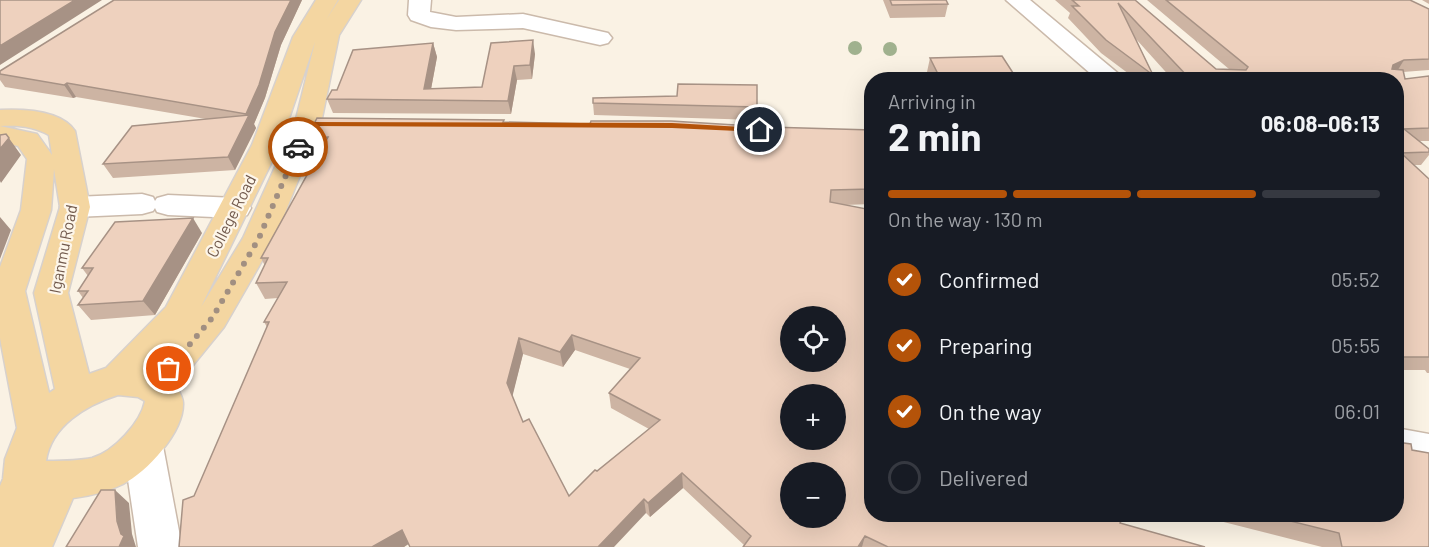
<!DOCTYPE html>
<meta charset="utf-8">
<style>
body{margin:0;font-family:Barlow,sans-serif;background:#242831;color:#f1f3f6;height:100vh;display:flex;flex-direction:column;font-size:22px;white-space:nowrap}
*{box-sizing:border-box;margin:0}
p{font-size:20px;color:#9ea1a6}
.icon{flex:none;width:33px;height:33px;fill:none;stroke:currentColor;stroke-width:2;stroke-linecap:round;stroke-linejoin:round}
.map{position:relative;flex:1;overflow:hidden}
.details{position:absolute;left:864px;top:72px;width:540px;height:450px;display:flex;flex-direction:column;background:#171b24;border-radius:24px;box-shadow:0 6px 24px #0002}
.details>*{flex:none}
.buttons{position:absolute;left:780px;top:306px;display:grid;gap:12px}
.buttons a{display:grid;place-items:center;width:66px;height:66px;border-radius:50%;background:#171b24;box-shadow:0 6px 24px #0002;font-size:30px}
.pin{position:absolute;display:grid;place-items:center;width:51px;height:51px;color:#fff;margin:-26px;border:3px solid #fff;border-radius:50%;box-shadow:0 2px 6px #0007}
.courier{position:absolute;display:grid;place-items:center;width:60px;height:60px;margin:-30px;border:4px solid #b45309;border-radius:50%;background:#fff;color:#222;box-shadow:0 2px 8px #0007}
.summary em{font-style:normal;font-weight:700}
.summary div{display:flex;flex-direction:column-reverse}
.summary{display:flex;align-items:center;justify-content:space-between;height:102px;padding:0 24px}
h1{font-size:39px;font-weight:700;line-height:45px}
.bar{display:grid;grid-template-columns:repeat(4,1fr);gap:9px 6px;align-content:center;height:72px;padding:0 24px}
.bar i{height:8px;border-radius:4px;background:#363941}
.bar .active{background:#b45309}
.bar p{grid-column:span 4}
ol{padding:0 24px;list-style:none}
li{display:flex;align-items:center;gap:18px;height:66px}
li p{margin-inline-start:auto}
li .icon{padding:6px;border-radius:50%;background:#b45309;color:#fff;stroke-width:4}
li:last-child{color:#9ea1a6}
li i{width:33px;height:33px;border:3px solid #363941;border-radius:50%}
.map>svg:first-child{display:block}
.lines{fill:none;stroke-linecap:round;stroke-linejoin:round}
.minor-casing{stroke:#cbbaab;stroke-width:3}
.major-casing{stroke:#d7d1cd;stroke-width:3}
.minor{fill:#fff;fill-rule:evenodd}
.major{fill:#f4d6a1;fill-rule:evenodd}
.tree{fill:#a0b18e}
.wall{fill:#cdb4a3;fill-rule:evenodd}
.shaded-wall{fill:#a79285}
.building{fill:#eed1be;stroke:#a79285;stroke-width:1.5;fill-rule:evenodd}
.route{fill:#b45309}
.done{stroke:#a18f81;stroke-width:6;stroke-dasharray:0 10.8}
.labels{text-anchor:middle;stroke-width:4.5;stroke-linejoin:round;paint-order:stroke}
.street-label{font-size:16px;fill:#71594c;stroke:#fdf6ea}
</style>
<div class="map">
<svg width="1429" height="547" viewBox="0 0 1429 547">
<rect width="100%" height="100%" fill="#faf2e4"/>
<g class="lines">
<defs>
<path id="minor" d="M409 0H431L430 12 456 17 523 14 599 31 608 33 612 38 608 43 600 45 523 28 456 30 431 27 411 20 408 15Z
M1006 0H1030L1126 80H1098Z
M142 194 153 197 155 201 157 198 168 195 236 198 247 201 251 208 247 215 236 218 168 215 157 212 155 208 153 211 142 214 75 217 64 214 60 207 64 200 75 197Z
M1396 428 1429 434V470L1396 462Z
M143 429 157 434 163 446 182 547H138L123 446 129 434Z"/>
<path id="major" d="M316 0H338L326 20 339 0H361L339 35 321 123 275 238 224 327 176 386C179 391 183 398 183 403 184 432 147 472 123 484 107 492 90 496 73 498L52 547H0V486L3 479 5 459 17 428 0 338V267L21 210 27 159 18 146 0 142V110C23 109 61 110 75 131L90 207 68 293 89 374 106 368 166 307 252 145 293 37ZM315 42 295 123 243 238 201 307 280 145ZM0 126C18 125 33 126 49 135L52 155 37 134ZM54 169 60 207 34 293 55 389 49 393 25 291 51 210ZM118 395 138 397 145 401C141 422 114 452 92 458 77 461 61 461 46 461 51 426 86 405 118 395Z"/>
</defs>
<use href="#minor" class="minor-casing"/>
<use href="#major" class="major-casing"/>
<use href="#minor" class="minor"/>
<use href="#major" class="major"/>
</g>
<g class="tree">
<circle cx="855" cy="48" r="7"/>
<circle cx="890" cy="49" r="7"/>
</g>
<path class="wall" d="M114 0H302L281 45 265 98 254 124 256 128 235 170 113 178 103 164 206 119 76 97 73 98 5 87 0 80V71Z
M883 0H946L948 4 945 17 890 18Z
M1055 0H1135L1216 69H1229L1147 0H1410L1429 9V70L1403 72 1405 79 1429 76V141H1419L1429 149V155L1421 165H1414L1429 179V373H1427L1425 370H1396V80H1173L1136 39 1153 75 1151 80H1137L1101 53 1068 18 1070 13Z
M1422 0H1429V4Z
M433 43 437 57 431 89 482 87 491 43 535 54 532 79 517 80 511 114 333 113 327 99 337 90Z
M930 58 1017 79 931 80 927 72Z
M593 103 757 107V120L594 115Z
M504 120V122L872 130V204L844 205 872 514 1120 523 1205 547H743L744 545 683 488 650 517 646 513 408 544 404 547H179L194 496 267 327 264 322 278 298 265 299 256 283 265 266 261 258 319 153H314L307 138ZM575 350 630 369 609 393 611 408 649 429 597 471 569 496 523 422 512 396 523 354 563 367Z
M202 233 155 315 91 320 78 305 83 298 78 291 88 276 82 268Z
M1412 450 1429 547H1322L1192 514H1396Z"/>
<path class="shaded-wall" d="M75 0H102L0 65V46Z
M291 0H302L281 45 265 98 254 124 256 128 235 170 228 157 248 118 246 114 275 32Z
M533 40 535 54 532 79 530 65Z
M433 43 437 57 429 100 424 89Z
M1404 60 1396 73 1384 78 1393 65Z
M514 66 517 80 511 114 508 101Z
M67 83 76 97 73 98 64 85Z
M6 134 21 155 1 183 0 181V149Z
M0 217 11 230 0 259Z
M193 218 202 233 155 315 143 301Z
M572 335 575 350 563 367 560 352Z
M519 338 523 354 512 398 507 383Z
M682 473 683 488 650 517 648 503Z
M115 490 129 503 132 534 136 547H119Z
M644 499 646 513 614 547H598Z
M402 530 410 543 404 547H372Z
M865 536 862 547H858Z"/>
<path class="building" d="M0 0H75L0 46Z
M114 0H291L275 32 259 85 246 114 67 83 64 85 0 74V71Z
M890 0H946L948 4 892 5Z
M1072 0H1135L1216 69 1246 70 1248 67 1166 0H1410L1429 9V59L1404 60 1393 65 1392 69 1403 70 1405 79 1429 76V128L1404 129 1429 149V152L1401 153 1429 179V357H1396V80H1191L1118 3 1153 75 1106 40 1072 6H1079Z
M533 40 530 65 514 66 508 101 327 99 332 90H337L353 50 433 43 424 89 482 87 491 43Z
M1002 56 1017 79 941 80 930 58Z
M908 78 909 80 881 79Z
M678 84 757 85V107L593 103V98L677 96Z
M249 115 228 157 103 164 132 126Z
M317 118 504 120 503 122 590 124 591 121H671L768 127 872 130V189L831 190 830 202 872 210V514H1123L1120 523 1205 547H888L865 536 858 547H743L751 536 682 473 648 503 644 499 598 547H410L402 530 372 547H179L183 500 194 496 269 322H264L287 282 256 283 268 258H261L328 137 307 138ZM790 316H836V362H790ZM572 335 640 358 609 393 660 420 597 471 595 470 569 496 529 419 523 422 507 383 519 338 560 352ZM790 394H836V440H790ZM790 472H836V518H790Z
M6 134 9 138 0 149V135Z
M193 218 143 301 78 305 88 291H78L93 268H82L115 222Z
M1396 442 1411 444 1412 450 1429 453V547H1342L1339 533 1262 514H1396Z
M101 490H115L117 521 121 534 124 536 119 547H66Z"/>
<path class="route" d="M305 122 672 123 760 128 764 130 760 132 672 128 311 126 301 149H295Z"/>
<g class="lines">
<path class="done" d="M169 369 212 318 224 298 259 238 298 147"/>
</g>
<g class="labels">
<g class="street-label">
<text transform="translate(231 216) rotate(-63)" y="6">College Road</text>
<text transform="translate(63 249) rotate(-79)" y="6">Iganmu Road</text>
</g>
</g>
</svg>
<div class="buttons">
<a><svg class="icon" aria-label="locate" viewBox="0 0 24 24"><circle cx="12" cy="12" r="6"/><path d="M12 2v4M12 18v4M2 12h4M18 12h4"/></svg></a>
<a>+</a>
<a>−</a>
</div>
<div class="pin" style="left:169px;top:369px;background:#ea580c"><svg class="icon" aria-label="bag" viewBox="0 0 24 24"><path d="M5 8h14l-1 12H6zM9 8a3 3 0 0 1 6 0"/></svg></div>
<div class="pin" style="left:760px;top:130px;background:#1f2937"><svg class="icon" aria-label="home" viewBox="0 0 24 24"><path d="M3 11l9-7 9 7M6 9v11h12V9"/></svg></div>
<div class="courier" style="left:298px;top:147px"><svg class="icon" aria-label="car" viewBox="0 0 24 24"><path d="M5 17H2v-5l4-1 3-4h7l3 4 3 1v5h-3M9 17h6M6 11h13"/><circle cx="7" cy="17" r="2"/><circle cx="17" cy="17" r="2"/></svg></div>
<section class="details">
<div class="summary"><div><h1>2 min</h1><p>Arriving in</p></div><em>06:08–06:13</em></div>
<div class="bar"><i class="active"></i><i class="active"></i><i class="active"></i><i></i><p>On the way · 130 m</p></div>
<ol>
<li><svg class="icon" aria-label="check" viewBox="0 0 24 24"><path d="M5 12l5 5 9-10"/></svg>Confirmed<p>05:52</p></li>
<li><svg class="icon" aria-label="check" viewBox="0 0 24 24"><path d="M5 12l5 5 9-10"/></svg>Preparing<p>05:55</p></li>
<li><svg class="icon" aria-label="check" viewBox="0 0 24 24"><path d="M5 12l5 5 9-10"/></svg>On the way<p>06:01</p></li>
<li><i></i>Delivered</li>
</ol>
</section>
</div>
